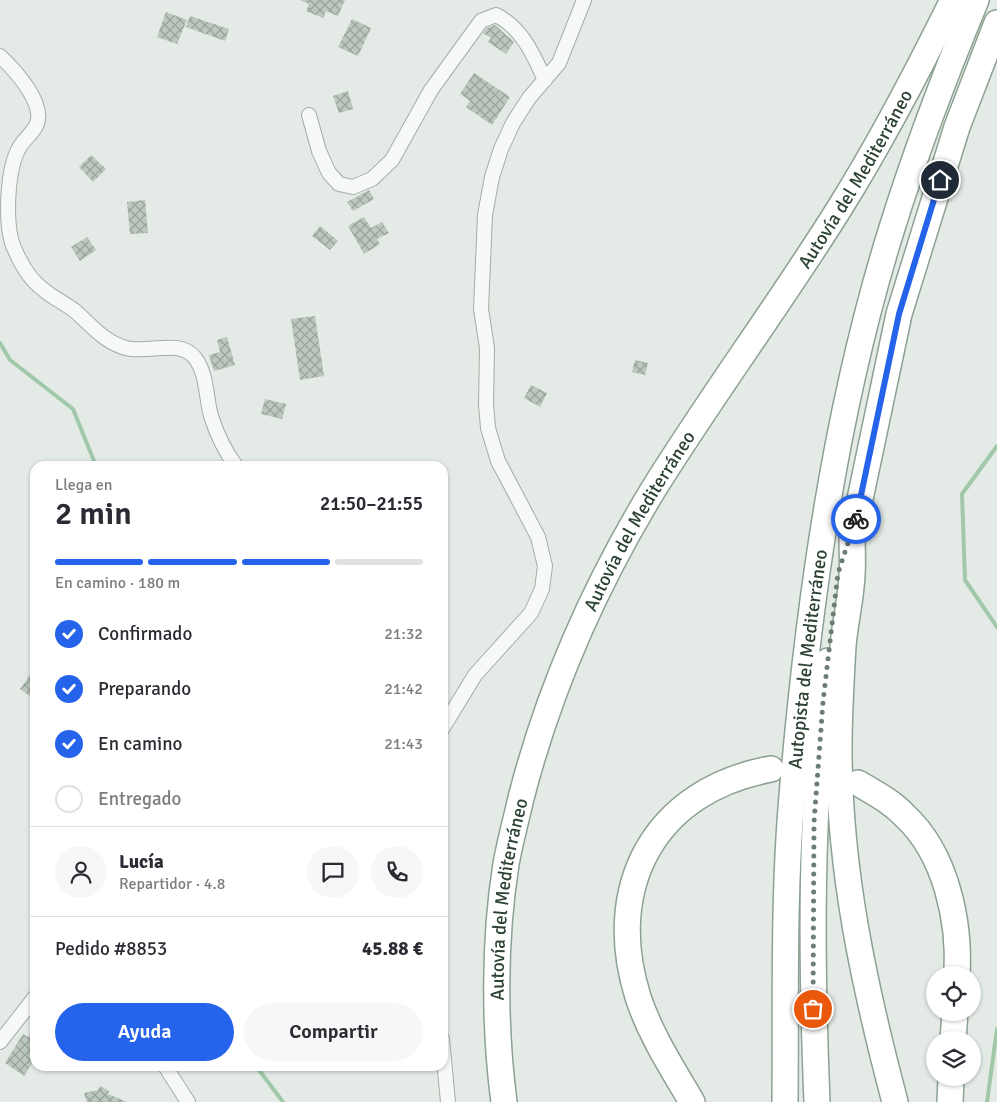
<!DOCTYPE html>
<html lang="es">
<meta charset="utf-8">
<style>
body{margin:0;font-family:Signika,sans-serif;background:#f7f7f7;color:#2b2b33;height:100vh;display:flex;flex-direction:column;font-size:19px;white-space:nowrap}
*{box-sizing:border-box;margin:0}
p{font-size:16px;color:#7c7c81}
.icon{flex:none;width:28px;height:28px;fill:none;stroke:currentColor;stroke-width:2;stroke-linecap:round;stroke-linejoin:round}
.map{position:relative;flex:1;overflow:hidden}
.drawer{position:absolute;left:30px;top:461px;width:418px;height:610px;display:flex;flex-direction:column;background:#fff;border-radius:15px;box-shadow:0 1px 4px #0004}
.drawer>*{flex:none}
.fabs{position:absolute;left:926px;top:966px;display:grid;gap:10px}
.fabs a{display:grid;place-items:center;width:55px;height:55px;border-radius:50%;background:#fff;box-shadow:0 1px 4px #0004;font-size:25px}
.pin{position:absolute;display:grid;place-items:center;width:42px;height:42px;color:#fff;margin:-21px;border:2px solid #fff;border-radius:50%;box-shadow:0 1px 5px #0007}
.courier{position:absolute;display:grid;place-items:center;width:50px;height:50px;margin:-25px;border:4px solid #2563eb;border-radius:50%;background:#fff;color:#222;box-shadow:0 1px 6px #0007}
.overview em{font-style:normal;font-weight:600}
.overview div{display:flex;flex-direction:column-reverse}
.overview{display:flex;align-items:center;justify-content:space-between;height:85px;padding:0 25px}
h1{font-size:32px;font-weight:600;line-height:38px}
.bar{display:grid;grid-template-columns:repeat(4,1fr);gap:8px 5px;align-content:center;height:60px;padding:0 25px}
.bar i{height:6px;border-radius:4px;background:#e1e1e2}
.bar .on{background:#2563eb}
.bar p{grid-column:span 4}
.line{display:flex;align-items:center;gap:12px;padding:0 25px;border-top:1px solid #e1e1e2}
.line div{flex:1}
.round{display:grid;place-items:center;flex:none;width:52px;height:52px;border-radius:26px;background:#f7f7f7}
ol{padding:0 25px;list-style:none}
li{display:flex;align-items:center;gap:15px;height:55px}
li p{margin-inline-start:auto}
li .icon{padding:5px;border-radius:50%;background:#2563eb;color:#fff;stroke-width:4}
li:last-child{color:#7c7c81}
li i{width:28px;height:28px;border:2px solid #e1e1e2;border-radius:50%}
.action{display:flex;gap:10px;margin-top:auto;padding:10px 25px}
.action a{flex:1;height:58px;border-radius:30px;background:#2563eb;color:#fff;font-size:20px;font-weight:600;line-height:58px;text-align:center}
.action a+a{background:#f7f7f7;color:#2b2b33}
.map>svg:first-child{display:block}
.lines{fill:none;stroke-linecap:round;stroke-linejoin:round}
.stream{stroke:#a1c8a9;stroke-width:4}
.building{fill:url(#building-cross-hatch)}
.minor-casing{stroke:#a2aea6;stroke-width:16}
.motorway-casing{stroke:#8ca192;stroke-width:28}
.minor{stroke:#f6f9f7;stroke-width:14}
.motorway{stroke:#fff;stroke-width:25}
.done{stroke:#6c7d72;stroke-width:5;stroke-dasharray:0 9}
.route{stroke:#2563eb;stroke-width:6}
.labels{text-anchor:middle;stroke-width:4.5;stroke-linejoin:round;paint-order:stroke}
.street-label{font-size:19px;fill:#2c4233;stroke:#f4f8f5}
</style>
<div class="map">
<svg width="997" height="1102" viewBox="0 0 997 1102">
<defs>
<pattern id="building-cross-hatch" width="8" height="8" patternUnits="userSpaceOnUse" patternTransform="scale(1.25)"><rect width="8" height="8" fill="#bbc7bf"/><path d="M0 0l8 8M0 8l8-8" fill="none" stroke="#98a39c"/></pattern>
</defs>
<rect width="100%" height="100%" fill="#e4ebe6"/>
<g class="lines">
<path class="stream" d="M0 343 10 360 73 409 96 466
M997 446 962 494 965 580 997 627
M256 1066 283 1102
M987 1102 997 1029"/>
</g>
<path class="building" d="M300 0H345L338 16 326 11 323 18 306 11 309 4Z
M166 12 187 20 177 44 157 37Z
M190 16 229 29 225 41 186 27Z
M352 19 371 28 358 56 338 47Z
M495 25 514 42 506 54 488 42 491 38 483 33 487 28Z
M474 73 510 97 492 125 466 107 470 101 460 94Z
M348 91 353 109 339 113 333 96Z
M91 155 106 169 93 182 79 167Z
M369 190 374 199 353 211 347 202Z
M145 200 148 233 130 234 127 202Z
M364 217 371 228 382 222 389 233 377 239 380 244 364 254 348 226Z
M320 226 338 241 330 250 312 236Z
M87 237 96 250 80 261 71 247Z
M315 316 324 376 300 380 291 319Z
M227 337 235 365 214 371 209 355 220 352 217 340Z
M635 360 648 363 645 375 632 372Z
M531 385 547 393 540 407 524 398Z
M265 399 286 404 282 419 261 414Z
M35 668V700L20 689Z
M35 1027V1059L24 1076 5 1063 23 1034 28 1037Z
M100 1086 109 1091 108 1094 127 1102H87L84 1093 98 1090Z"/>
<g class="lines">
<defs>
<path id="minor" d="M0 56C15 70 47 105 36 126 31 135 22 141 18 150 7 172 4 228 15 250 21 264 31 281 44 290 53 298 65 303 75 311 92 326 104 342 126 348 148 354 180 338 195 358 207 373 206 398 211 416 217 435 224 450 236 466
M309 115 319 151 329 173 339 184 353 187 372 179 392 160 431 90 481 21 496 15C522 28 533 54 545 80
M442 729 475 675 531 613 542 589 545 566 538 537 498 461 488 428 486 404 487 348 481 309 485 215 492 177 501 149 513 123 529 98 559 63 584 0
M442 1039 448 1102
M0 1042 35 997
M165 1066 188 1102"/>
<g id="motorway">
<path d="M858 783C875 793 892 802 905 816 946 854 960 921 957 975"/>
<path d="M953 1040 955 1012"/>
<path id="s1" d="M504 1102C494 1026 494 940 506 864 510 842 516 820 521 798 549 689 594 587 653 490 712 395 779 305 839 209 881 142 918 71 953 0"/>
<path d="M692 1102C672 1068 650 1034 638 997 603 886 655 790 771 769"/>
<path id="s2" d="M785 1102C786 1000 783 898 792 796 808 607 835 410 892 228 916 151 945 75 976 0"/>
<path d="M817 1102C811 955 810 808 828 661"/>
<path d="M895 1102C864 985 839 870 839 748 839 714 841 680 843 646 845 622 851 599 852 575 853 562 852 549 852 537L899 314 957 127 997 23"/>
<path d="M950 1102 951 1078"/>
</g>
</defs>
<use href="#minor" class="minor-casing"/>
<use href="#motorway" class="motorway-casing"/>
<use href="#minor" class="minor"/>
<use href="#motorway" class="motorway"/>
</g>
<g class="lines">
<path class="done" d="M813 1009 814 822 823 702 838 573 856 519"/>
<path class="route" d="M856 519 899 314 940 180"/>
</g>
<g class="labels">
<g class="street-label">
<text dy="7" stroke="none"><textPath href="#s1" startOffset="1014">Autovía del Mediterráneo</textPath></text>
<text dy="7" stroke="none"><textPath href="#s1" startOffset="609">Autovía del Mediterráneo</textPath></text>
<text dy="7" stroke="none"><textPath href="#s2" startOffset="444">Autopista del Mediterráneo</textPath></text>
<text dy="7" stroke="none"><textPath href="#s1" startOffset="204">Autovía del Mediterráneo</textPath></text>
</g>
</g>
</svg>
<div class="fabs">
<a><svg class="icon" aria-label="locate" viewBox="0 0 24 24"><circle cx="12" cy="12" r="6"/><path d="M12 2v4M12 18v4M2 12h4M18 12h4"/></svg></a>
<a><svg class="icon" aria-label="layers" viewBox="0 0 24 24"><path d="M12 4l9 5-9 5-9-5zM3 14l9 5 9-5"/></svg></a>
</div>
<div class="pin" style="left:813px;top:1009px;background:#ea580c"><svg class="icon" aria-label="bag" viewBox="0 0 24 24"><path d="M5 8h14l-1 12H6zM9 8a3 3 0 0 1 6 0"/></svg></div>
<div class="pin" style="left:940px;top:180px;background:#1f2937"><svg class="icon" aria-label="home" viewBox="0 0 24 24"><path d="M3 11l9-7 9 7M6 9v11h12V9"/></svg></div>
<div class="courier" style="left:856px;top:519px"><svg class="icon" aria-label="bike" viewBox="0 0 24 24"><circle cx="6" cy="16" r="4"/><circle cx="18" cy="16" r="4"/><path d="M6 16l4-8h5l3 8M10 8l3 8H6M13 5h3"/></svg></div>
<section class="drawer">
<div class="overview"><div><h1>2 min</h1><p>Llega en</p></div><em>21:50–21:55</em></div>
<div class="bar"><i class="on"></i><i class="on"></i><i class="on"></i><i></i><p>En camino · 180 m</p></div>
<ol>
<li><svg class="icon" aria-label="check" viewBox="0 0 24 24"><path d="M5 12l5 5 9-10"/></svg>Confirmado<p>21:32</p></li>
<li><svg class="icon" aria-label="check" viewBox="0 0 24 24"><path d="M5 12l5 5 9-10"/></svg>Preparando<p>21:42</p></li>
<li><svg class="icon" aria-label="check" viewBox="0 0 24 24"><path d="M5 12l5 5 9-10"/></svg>En camino<p>21:43</p></li>
<li><i></i>Entregado</li>
</ol>
<div class="line" style="height:90px"><a class="round"><svg class="icon" aria-label="person" viewBox="0 0 24 24"><circle cx="12" cy="8" r="4"/><path d="M4 21q1-7 8-7t8 7"/></svg></a><div><b>Lucía</b><p>Repartidor · 4.8</p></div><a class="round"><svg class="icon" aria-label="chat" viewBox="0 0 24 24"><path d="M4 5h16v11H9l-5 4z"/></svg></a><a class="round"><svg class="icon" aria-label="phone" viewBox="0 0 24 24"><path d="M5 4h4l2 5-3 2q2 4 5 5l2-3 5 2v4C11 20 4 13 5 4z"/></svg></a></div>
<div class="line" style="height:65px"><div>Pedido #8853</div><b>45.88 €</b></div>
<div class="action"><a>Ayuda</a><a>Compartir</a></div>
</section>
</div>
